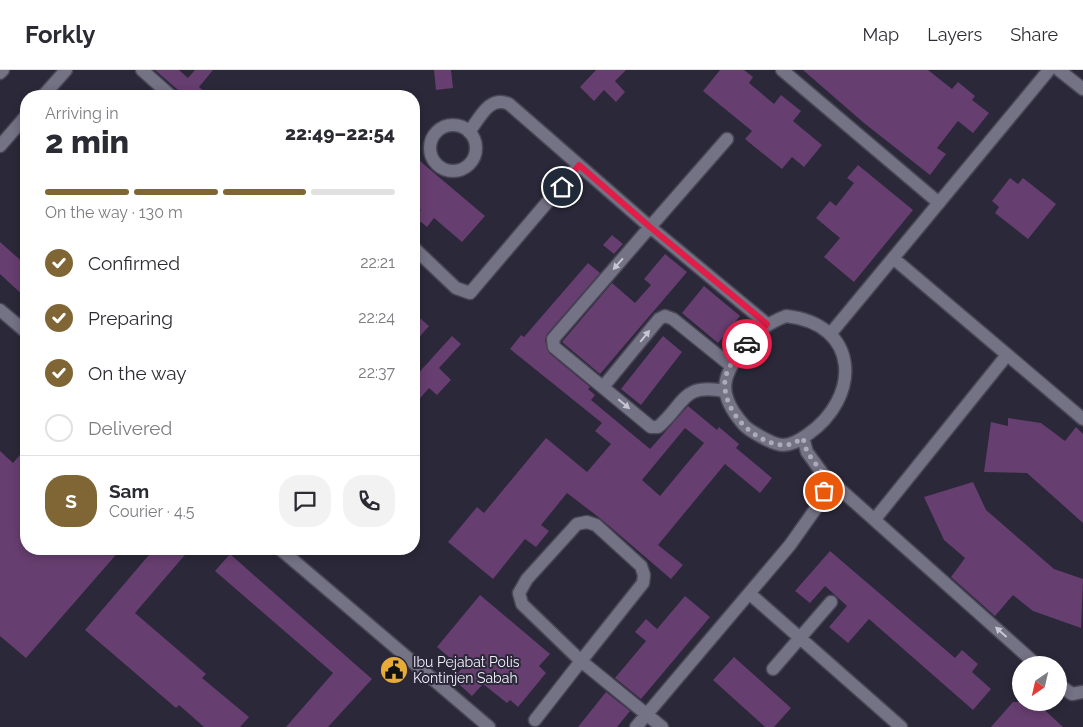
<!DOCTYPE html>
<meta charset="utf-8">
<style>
body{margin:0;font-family:Raleway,sans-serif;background:#f2f2f3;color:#2b2b33;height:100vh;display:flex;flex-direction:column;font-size:19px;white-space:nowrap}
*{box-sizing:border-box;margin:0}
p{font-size:16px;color:#7c7c81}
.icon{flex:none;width:28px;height:28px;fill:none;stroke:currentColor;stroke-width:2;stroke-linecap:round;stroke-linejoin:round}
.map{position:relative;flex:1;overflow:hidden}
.sheet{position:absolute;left:20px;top:20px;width:400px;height:465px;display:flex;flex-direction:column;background:#fff;border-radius:20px;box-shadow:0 2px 8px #0003}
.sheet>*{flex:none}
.needle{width:32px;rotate:214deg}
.buttons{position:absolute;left:1012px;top:586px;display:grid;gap:10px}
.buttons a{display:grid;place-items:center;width:55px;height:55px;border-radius:50%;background:#fff;box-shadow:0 2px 8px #0003;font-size:25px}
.pin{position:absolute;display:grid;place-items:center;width:42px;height:42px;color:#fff;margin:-21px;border:2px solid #fff;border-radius:50%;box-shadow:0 1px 5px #0007}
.courier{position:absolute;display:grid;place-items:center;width:50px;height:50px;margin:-25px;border:4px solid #e11d48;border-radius:50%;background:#fff;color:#222;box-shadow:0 1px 6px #0007}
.head em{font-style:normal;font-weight:800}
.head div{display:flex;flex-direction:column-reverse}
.head{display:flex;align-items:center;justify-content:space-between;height:85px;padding:0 25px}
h1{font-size:32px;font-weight:800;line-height:38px}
.bar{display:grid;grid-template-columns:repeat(4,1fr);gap:8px 5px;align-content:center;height:60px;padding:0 25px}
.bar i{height:6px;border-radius:4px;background:#e1e1e2}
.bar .active{background:#806535}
.bar p{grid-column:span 4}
.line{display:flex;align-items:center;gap:12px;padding:0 25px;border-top:1px solid #e1e1e2}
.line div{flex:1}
.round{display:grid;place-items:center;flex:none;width:52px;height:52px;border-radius:20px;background:#f2f2f3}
ol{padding:0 25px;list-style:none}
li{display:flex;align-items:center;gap:15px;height:55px}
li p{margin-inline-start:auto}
li .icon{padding:5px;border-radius:50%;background:#806535;color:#fff;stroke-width:4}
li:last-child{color:#7c7c81}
li i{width:28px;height:28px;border:2px solid #e1e1e2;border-radius:50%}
header{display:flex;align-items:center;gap:30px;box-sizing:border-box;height:70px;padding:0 25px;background:#fff;border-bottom:1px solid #e1e1e2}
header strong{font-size:24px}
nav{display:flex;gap:28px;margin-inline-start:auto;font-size:18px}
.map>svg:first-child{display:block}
.building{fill:#663e6f;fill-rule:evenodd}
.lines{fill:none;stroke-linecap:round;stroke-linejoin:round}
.minor-casing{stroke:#494755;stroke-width:15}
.tertiary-casing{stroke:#494755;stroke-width:15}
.minor{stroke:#747285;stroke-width:12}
.tertiary{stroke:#747285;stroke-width:12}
.oneway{fill:#c6c5d2}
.done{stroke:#acabb8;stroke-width:5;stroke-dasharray:0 9}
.route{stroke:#e11d48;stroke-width:6}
.labels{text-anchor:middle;stroke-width:4;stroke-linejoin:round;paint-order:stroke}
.poi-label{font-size:14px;fill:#f2f1fc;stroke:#2b2839;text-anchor:start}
</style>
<header>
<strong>Forkly</strong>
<nav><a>Map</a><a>Layers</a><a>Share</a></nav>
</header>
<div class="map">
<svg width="1083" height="657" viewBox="0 0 1083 657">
<rect width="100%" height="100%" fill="#2b2839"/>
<path class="building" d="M155 0H179L188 8 195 0H213L199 17 210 26H185Z
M434 0H451L453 18 436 20Z
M596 0H626L615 11 625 22 616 32 604 20 594 31 580 17Z
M720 0H744L753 7 749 13 774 34 781 25 801 41 793 51 822 75 804 97 792 87 782 99 745 69 752 61 703 21Z
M803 0H928L952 19 958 12 975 26 972 30 989 43 973 63 958 51 937 78 946 84 930 105 864 53Z
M414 86 485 146 462 172 434 148 427 157 415 147 421 140 414 133Z
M858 95 913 140 854 212 824 187 840 168 816 148 830 131 836 136 854 113 847 108Z
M1010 108 1018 114 1023 108 1056 134 1028 169 995 143 999 137 992 131Z
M612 165 623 174 614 184 603 175Z
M0 172 26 195V228L0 204Z
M665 184 687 202 600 304 562 272 612 213 635 233 651 215 644 209Z
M588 193 600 203 547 264 545 270 549 283 590 317 588 319 595 325 591 330 650 379 688 336 717 360 719 357 739 374 736 378 772 408 760 423 725 394 658 475 683 495 671 509 601 449 567 423 541 455 549 461 536 477 525 469 493 509 448 472 477 437 484 443 546 368 587 402 611 374 595 361 602 353 510 279 521 265 524 267ZM685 358 704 373 660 426 642 410Z
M704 216 740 246 718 273 682 243Z
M414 243 429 256 414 273Z
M452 266 461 274 439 298 451 310 437 325 429 318 414 335V308Z
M663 266 682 282 641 335 621 319Z
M1008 348 1041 353 1065 371 1076 357 1083 364V453L1027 403 984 402 991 352 1008 356Z
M26 378V479H121L26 588 0 566V381L13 393Z
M973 412 986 440 1054 499 1083 509 1081 558 1033 541 1013 525 995 546 951 507 965 488 944 470 924 427Z
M154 479H190L135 543 206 604 202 608 249 647 240 657H204L179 635 176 638 85 560Z
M830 481 955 588 962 580 978 594 972 602 991 619 973 640 869 549 848 573 829 557 847 536 825 516 810 533 795 521Z
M230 484 372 609 328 657H286L333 603 215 501Z
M480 525 550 584 539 596 546 603 518 637 510 630 507 633 483 614 472 626 453 609 462 598 437 577Z
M685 526 710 547 641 629 615 608 646 571 635 562 646 549 657 559Z
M734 587 791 638 774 657H765L713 610Z
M606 622 630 641 617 657H578Z
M1013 632H1036L1063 657H991Z"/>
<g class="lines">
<defs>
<path id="minor" d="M142 0 171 26
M782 0 939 133
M0 3 3 0
M43 26 66 0
M430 78a23 23 0 1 1 46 0a23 23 0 1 1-46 0Z
M469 62C480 48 489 25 509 34L650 157 553 269 554 277 651 357H658C686 333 681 313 725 321
M727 69 650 157 767 254
M0 76 26 46
M414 178 456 218 470 223 579 95
M893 188 1083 349
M0 240 26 262
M786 246C860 254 862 327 807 365 800 370 792 375 783 375 775 375 765 369 758 365 753 362 747 359 743 354 717 324 721 306 745 277 758 261 766 254 786 246Z
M831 263 1049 0
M603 317 659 249 665 246 673 249 730 295
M803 368 807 382 823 404 1037 595
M875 449 1007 285
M280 479 489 657
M750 524 901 657
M773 599 831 532
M1059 615 1072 624 1083 622
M535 650 581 591 522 534 519 523 527 509 577 454 587 452 596 455 641 496 644 505 643 513 581 591 662 657
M636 657 790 475 819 434 824 421 823 404"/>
<path id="tertiary" d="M1059 0 1083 19"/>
</defs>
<use href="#minor" class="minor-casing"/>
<use href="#tertiary" class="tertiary-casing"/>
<use href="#minor" class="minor"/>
<use href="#tertiary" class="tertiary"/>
</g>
<defs><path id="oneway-solid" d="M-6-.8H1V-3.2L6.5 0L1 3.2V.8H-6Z" transform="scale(1.25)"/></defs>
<g class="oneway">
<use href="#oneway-solid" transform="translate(618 194) rotate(131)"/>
<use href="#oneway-solid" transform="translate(645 266) rotate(-51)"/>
<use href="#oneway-solid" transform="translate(624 334) rotate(40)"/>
<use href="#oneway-solid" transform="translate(1001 562) rotate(-138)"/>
</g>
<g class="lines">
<path class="done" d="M747 274C738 285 727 296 725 310 722 340 752 371 781 375 789 376 796 372 803 368L807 382 823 404 824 421"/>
<path class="route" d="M562 117 579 95 650 157 767 254 747 274"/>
</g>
<defs>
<symbol id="civic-disc" viewBox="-11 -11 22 22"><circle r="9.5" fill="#e7ac37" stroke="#2b2839"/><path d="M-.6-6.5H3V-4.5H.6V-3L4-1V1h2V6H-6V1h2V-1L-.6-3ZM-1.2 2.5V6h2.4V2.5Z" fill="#111"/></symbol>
</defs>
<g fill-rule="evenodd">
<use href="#civic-disc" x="378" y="584" width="32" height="32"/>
</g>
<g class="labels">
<g class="poi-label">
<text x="413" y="597">Ibu Pejabat Polis<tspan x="413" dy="16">Kontinjen Sabah</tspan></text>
</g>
</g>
</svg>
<div class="buttons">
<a><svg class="needle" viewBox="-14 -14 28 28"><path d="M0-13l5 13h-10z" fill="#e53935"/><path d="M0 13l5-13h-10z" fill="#7c7c81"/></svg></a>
</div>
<div class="pin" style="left:824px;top:421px;background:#ea580c"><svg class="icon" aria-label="bag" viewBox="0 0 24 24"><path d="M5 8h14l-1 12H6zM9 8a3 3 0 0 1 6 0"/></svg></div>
<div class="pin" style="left:562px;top:117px;background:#1f2937"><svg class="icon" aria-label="home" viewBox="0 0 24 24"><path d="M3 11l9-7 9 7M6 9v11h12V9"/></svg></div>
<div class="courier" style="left:747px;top:274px"><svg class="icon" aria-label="car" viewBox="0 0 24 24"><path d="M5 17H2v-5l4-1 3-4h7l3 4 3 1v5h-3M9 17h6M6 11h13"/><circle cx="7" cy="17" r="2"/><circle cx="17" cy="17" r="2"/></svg></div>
<section class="sheet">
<div class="head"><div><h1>2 min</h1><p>Arriving in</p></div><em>22:49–22:54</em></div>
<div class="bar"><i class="active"></i><i class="active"></i><i class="active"></i><i></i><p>On the way · 130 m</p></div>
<ol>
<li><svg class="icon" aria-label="check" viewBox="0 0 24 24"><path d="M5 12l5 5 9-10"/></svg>Confirmed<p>22:21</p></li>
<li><svg class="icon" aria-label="check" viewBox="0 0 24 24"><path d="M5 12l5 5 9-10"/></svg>Preparing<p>22:24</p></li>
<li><svg class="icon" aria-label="check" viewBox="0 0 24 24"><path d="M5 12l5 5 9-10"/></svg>On the way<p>22:37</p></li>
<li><i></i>Delivered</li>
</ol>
<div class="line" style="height:90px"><b class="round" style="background:#806535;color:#fff">S</b><div><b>Sam</b><p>Courier · 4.5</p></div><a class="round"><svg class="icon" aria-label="chat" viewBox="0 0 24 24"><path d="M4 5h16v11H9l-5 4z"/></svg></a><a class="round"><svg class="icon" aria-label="phone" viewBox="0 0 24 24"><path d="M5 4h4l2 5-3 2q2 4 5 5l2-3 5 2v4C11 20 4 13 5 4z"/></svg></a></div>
</section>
</div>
